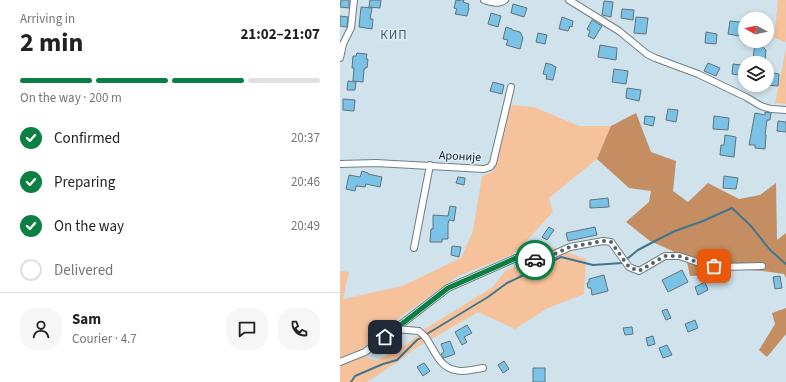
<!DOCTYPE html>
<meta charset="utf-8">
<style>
body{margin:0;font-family:"Source Sans 3",sans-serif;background:#f6f6f6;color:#222;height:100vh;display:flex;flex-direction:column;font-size:15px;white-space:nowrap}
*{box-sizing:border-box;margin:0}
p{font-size:13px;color:#767676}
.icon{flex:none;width:22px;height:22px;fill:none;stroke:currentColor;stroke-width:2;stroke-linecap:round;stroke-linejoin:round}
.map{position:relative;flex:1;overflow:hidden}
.drawer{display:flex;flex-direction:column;background:#fff;width:340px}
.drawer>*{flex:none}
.needle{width:26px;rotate:278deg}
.fabs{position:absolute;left:398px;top:12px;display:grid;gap:8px}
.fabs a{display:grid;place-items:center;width:36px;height:36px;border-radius:50%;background:#fff;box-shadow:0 2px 6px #0003;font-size:20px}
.pin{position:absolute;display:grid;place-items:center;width:34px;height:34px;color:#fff;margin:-17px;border-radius:8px;box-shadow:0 2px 6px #0006}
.courier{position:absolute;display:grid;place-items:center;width:40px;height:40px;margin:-20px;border:3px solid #0b8043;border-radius:50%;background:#fff;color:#222;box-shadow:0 1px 5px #0007}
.head em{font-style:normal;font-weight:700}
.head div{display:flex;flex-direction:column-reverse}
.head{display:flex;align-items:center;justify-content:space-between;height:68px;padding:0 20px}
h1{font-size:26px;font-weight:700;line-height:30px}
.bar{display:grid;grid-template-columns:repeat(4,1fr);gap:6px 4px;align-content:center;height:48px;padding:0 20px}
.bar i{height:5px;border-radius:3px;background:#e0e0e0}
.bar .selected{background:#0b8043}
.bar p{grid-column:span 4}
.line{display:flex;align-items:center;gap:10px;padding:0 20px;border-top:1px solid #e0e0e0}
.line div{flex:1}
.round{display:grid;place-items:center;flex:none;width:42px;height:42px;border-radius:16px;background:#f6f6f6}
ol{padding:0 20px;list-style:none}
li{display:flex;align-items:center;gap:12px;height:44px}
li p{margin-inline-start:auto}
li .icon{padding:4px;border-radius:50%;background:#0b8043;color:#fff;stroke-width:4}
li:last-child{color:#767676}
li i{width:22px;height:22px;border:2px solid #e0e0e0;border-radius:50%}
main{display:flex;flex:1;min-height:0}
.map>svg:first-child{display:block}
.green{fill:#f6c29b}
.forest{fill:#c48d62}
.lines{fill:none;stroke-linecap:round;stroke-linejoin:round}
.stream{stroke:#41768f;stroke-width:2}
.building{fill:#7ac3e6;stroke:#62727a}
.minor-casing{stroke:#6e7e86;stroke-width:8}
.minor{stroke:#fff;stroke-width:6}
.done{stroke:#586368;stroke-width:4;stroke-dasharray:0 7.2}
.route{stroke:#0b8043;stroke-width:5}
.labels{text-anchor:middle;stroke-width:3;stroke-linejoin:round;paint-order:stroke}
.street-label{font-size:12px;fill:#171e21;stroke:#ddeff8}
.neighbourhood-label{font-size:13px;letter-spacing:1px;fill:#47565e;stroke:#ddeff8}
</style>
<main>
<section class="drawer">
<div class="head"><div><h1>2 min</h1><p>Arriving in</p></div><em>21:02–21:07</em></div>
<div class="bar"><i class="selected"></i><i class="selected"></i><i class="selected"></i><i></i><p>On the way · 200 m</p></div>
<ol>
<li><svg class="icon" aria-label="check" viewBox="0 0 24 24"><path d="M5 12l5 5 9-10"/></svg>Confirmed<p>20:37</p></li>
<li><svg class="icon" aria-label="check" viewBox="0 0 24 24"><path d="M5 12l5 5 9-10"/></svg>Preparing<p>20:46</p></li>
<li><svg class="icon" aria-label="check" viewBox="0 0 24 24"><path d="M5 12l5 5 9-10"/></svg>On the way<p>20:49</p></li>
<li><i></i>Delivered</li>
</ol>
<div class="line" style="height:72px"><a class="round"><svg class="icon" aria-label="person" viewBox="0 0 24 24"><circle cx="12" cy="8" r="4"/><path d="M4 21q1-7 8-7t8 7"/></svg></a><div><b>Sam</b><p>Courier · 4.7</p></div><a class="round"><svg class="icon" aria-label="chat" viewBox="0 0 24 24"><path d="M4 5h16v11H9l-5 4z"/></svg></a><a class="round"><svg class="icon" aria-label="phone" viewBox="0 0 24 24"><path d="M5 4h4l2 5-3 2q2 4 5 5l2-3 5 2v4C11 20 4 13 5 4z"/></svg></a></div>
</section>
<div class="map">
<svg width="446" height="382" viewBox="0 0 446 382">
<rect width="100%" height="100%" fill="#d0e2eb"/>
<path class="green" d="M438 0H446V42L434 38Z
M446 49V104L435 103Z
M170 105 194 107 239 126H271L257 159 209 198 213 212 180 248 171 255 118 276 63 315 23 348 0 359V271L9 272 3 299 62 286 121 258 133 231 142 176 153 172Z
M212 247 246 259 244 294 208 308 175 329 138 312 76 348 53 365 27 382H0V366L25 356 36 361 67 344 85 329 122 306 153 287 165 271 181 264 190 256Z"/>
<path class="forest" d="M296 113 311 152 336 161 333 191 348 202 368 183 399 199 420 195 436 183 437 240 446 233V278L444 274 423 271 379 268 370 275 350 276 346 257 310 241 286 222 309 202 311 191 289 188 257 159 271 126Z
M446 308V334L427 357 419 350 435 324 432 313Z"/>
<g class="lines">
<path class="stream" d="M11 382 15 376 43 364 57 360 77 340 148 297 167 283 221 257 253 265 282 263 298 250 317 240 335 231 363 221 392 208 411 226 430 250 446 264"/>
</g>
<path class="building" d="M1 0H9V8L0 7Z
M30 0H41L40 8 29 7Z
M116 0 119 1V0H124L123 2 129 4 128 8H129L127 16 115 14 117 9 114 8Z
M264 1 273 2 271 17 262 15Z
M173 4 187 8 184 17 171 13Z
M21 7 32 8 30 19H33L32 29 19 27Z
M282 9 294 10 293 20 281 18Z
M151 13 161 16 158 27 148 24Z
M0 16 8 17 7 27 0 26Z
M222 17 233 21 232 27 230 26 228 31 219 29Z
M296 17 308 18 306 34 294 33Z
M252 20 262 26 254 39 248 36 250 31 247 29Z
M390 21 400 22 399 36 388 34Z
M166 27 172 29V30L180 32 183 38 180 49 166 45 168 40 163 39Z
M366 32 377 34 376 44 365 43Z
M198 33 207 35 205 44 196 42Z
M415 41H417L426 50 425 61 413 60Z
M260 45 277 48 276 60 258 57Z
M17 53 27 54 26 59H28L27 68 26 67 25 69H24L23 82 13 81 14 68H12L13 56H16Z
M206 63 213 65V66L216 67 213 80 206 79 207 75 203 74Z
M368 63 380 68 376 76 364 71Z
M393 64 401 65 400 75 392 74Z
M274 69 288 71 286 84 272 82Z
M427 72 439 74 438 86 427 85Z
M8 81 16 82 15 90H7Z
M153 82 164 85 162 94 150 91Z
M409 85H420L419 91 408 89Z
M287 88 301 90 299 101 286 98Z
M3 99 15 100 14 111 3 110Z
M328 109 338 110 336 122 326 120Z
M425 112 431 113 430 120H427L425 135H426L425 149 415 148V145H409L415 113 425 115Z
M305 116 315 117 313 126 304 124Z
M374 116 389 118 388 130 373 129Z
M438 121 446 122V132L437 131Z
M385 135 396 137 394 157 380 155 381 145H384Z
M22 171 28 173V174L42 177 40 187 26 184 25 187 16 186 15 191 6 189 9 175 20 177Z
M384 176 398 178 396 189 383 188Z
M118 177 125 178 124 185 116 183Z
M268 198 269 207 250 208V200Z
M110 206 116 207 114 221 109 220 108 224V239H102V242H90L91 229H93V215L108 216Z
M209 227 214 230 207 240 202 237Z
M255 227 257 235 228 241 226 233Z
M112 246 121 247 119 257 111 255Z
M342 270 348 282 328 292 322 280Z
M264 275 268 291 252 295 251 288H248L247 283 249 282V279Z
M440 276 442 288 435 289 433 277Z
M365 282 368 290 358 295 355 287Z
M327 309 331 318 326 320 322 311Z
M355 320 358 328 348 332 345 324Z
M127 325 132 333 124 337 127 342 122 345 115 332Z
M292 327 293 334 285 335 283 328Z
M313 336 315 344 308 346 306 338Z
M110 341 115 354 104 358 101 354 104 352 101 344Z
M327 345 332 355 323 358 319 348Z
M164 361 169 369 163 373 158 365Z
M84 363 90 371 83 376 77 367Z
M193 368H205V382H193Z"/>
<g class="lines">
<defs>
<path id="minor" d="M144 0C151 2 159 5 165 0
M229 0 279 31 307 54 315 58 358 74 406 97 421 106 431 109 446 110
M0 58 3 44 11 28 14 0
M0 164 36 163 144 169 150 167 153 163 171 87
M74 248 90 165
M55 329 79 331C81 333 84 335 86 338 94 349 99 367 115 370 124 373 134 369 143 368
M0 362 25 352 108 288 176 258 194 260 210 256 230 247 263 241 271 242 289 267 299 271 325 256H339L366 265 382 267 422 266"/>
</defs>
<use href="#minor" class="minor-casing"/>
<use href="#minor" class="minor"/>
</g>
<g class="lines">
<path class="done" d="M195 260 210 256 230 247 263 241 271 242 289 267 299 271 325 256H339L366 265 374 266"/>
<path class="route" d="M45 337 108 288 176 258 195 260"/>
</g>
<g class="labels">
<g class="street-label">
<text transform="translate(120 156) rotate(3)" y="4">Ароније</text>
</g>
<g class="neighbourhood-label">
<text x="54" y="39">КИП</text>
</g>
</g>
</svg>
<div class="fabs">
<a><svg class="needle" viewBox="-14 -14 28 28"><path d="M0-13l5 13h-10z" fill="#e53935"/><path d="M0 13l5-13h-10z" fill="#767676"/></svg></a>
<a><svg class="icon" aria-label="layers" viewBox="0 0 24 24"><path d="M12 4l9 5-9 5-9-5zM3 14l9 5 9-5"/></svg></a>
</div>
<div class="pin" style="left:374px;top:266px;background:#ea580c"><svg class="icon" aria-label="bag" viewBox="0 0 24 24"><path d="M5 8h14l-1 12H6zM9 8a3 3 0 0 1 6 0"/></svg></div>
<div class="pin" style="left:45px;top:337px;background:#1f2937"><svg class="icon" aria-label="home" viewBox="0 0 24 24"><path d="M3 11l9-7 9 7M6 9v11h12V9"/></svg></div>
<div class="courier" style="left:195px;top:260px"><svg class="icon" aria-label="car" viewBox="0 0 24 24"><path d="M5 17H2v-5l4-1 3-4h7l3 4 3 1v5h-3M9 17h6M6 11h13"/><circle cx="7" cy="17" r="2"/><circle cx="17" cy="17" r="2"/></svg></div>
</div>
</main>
